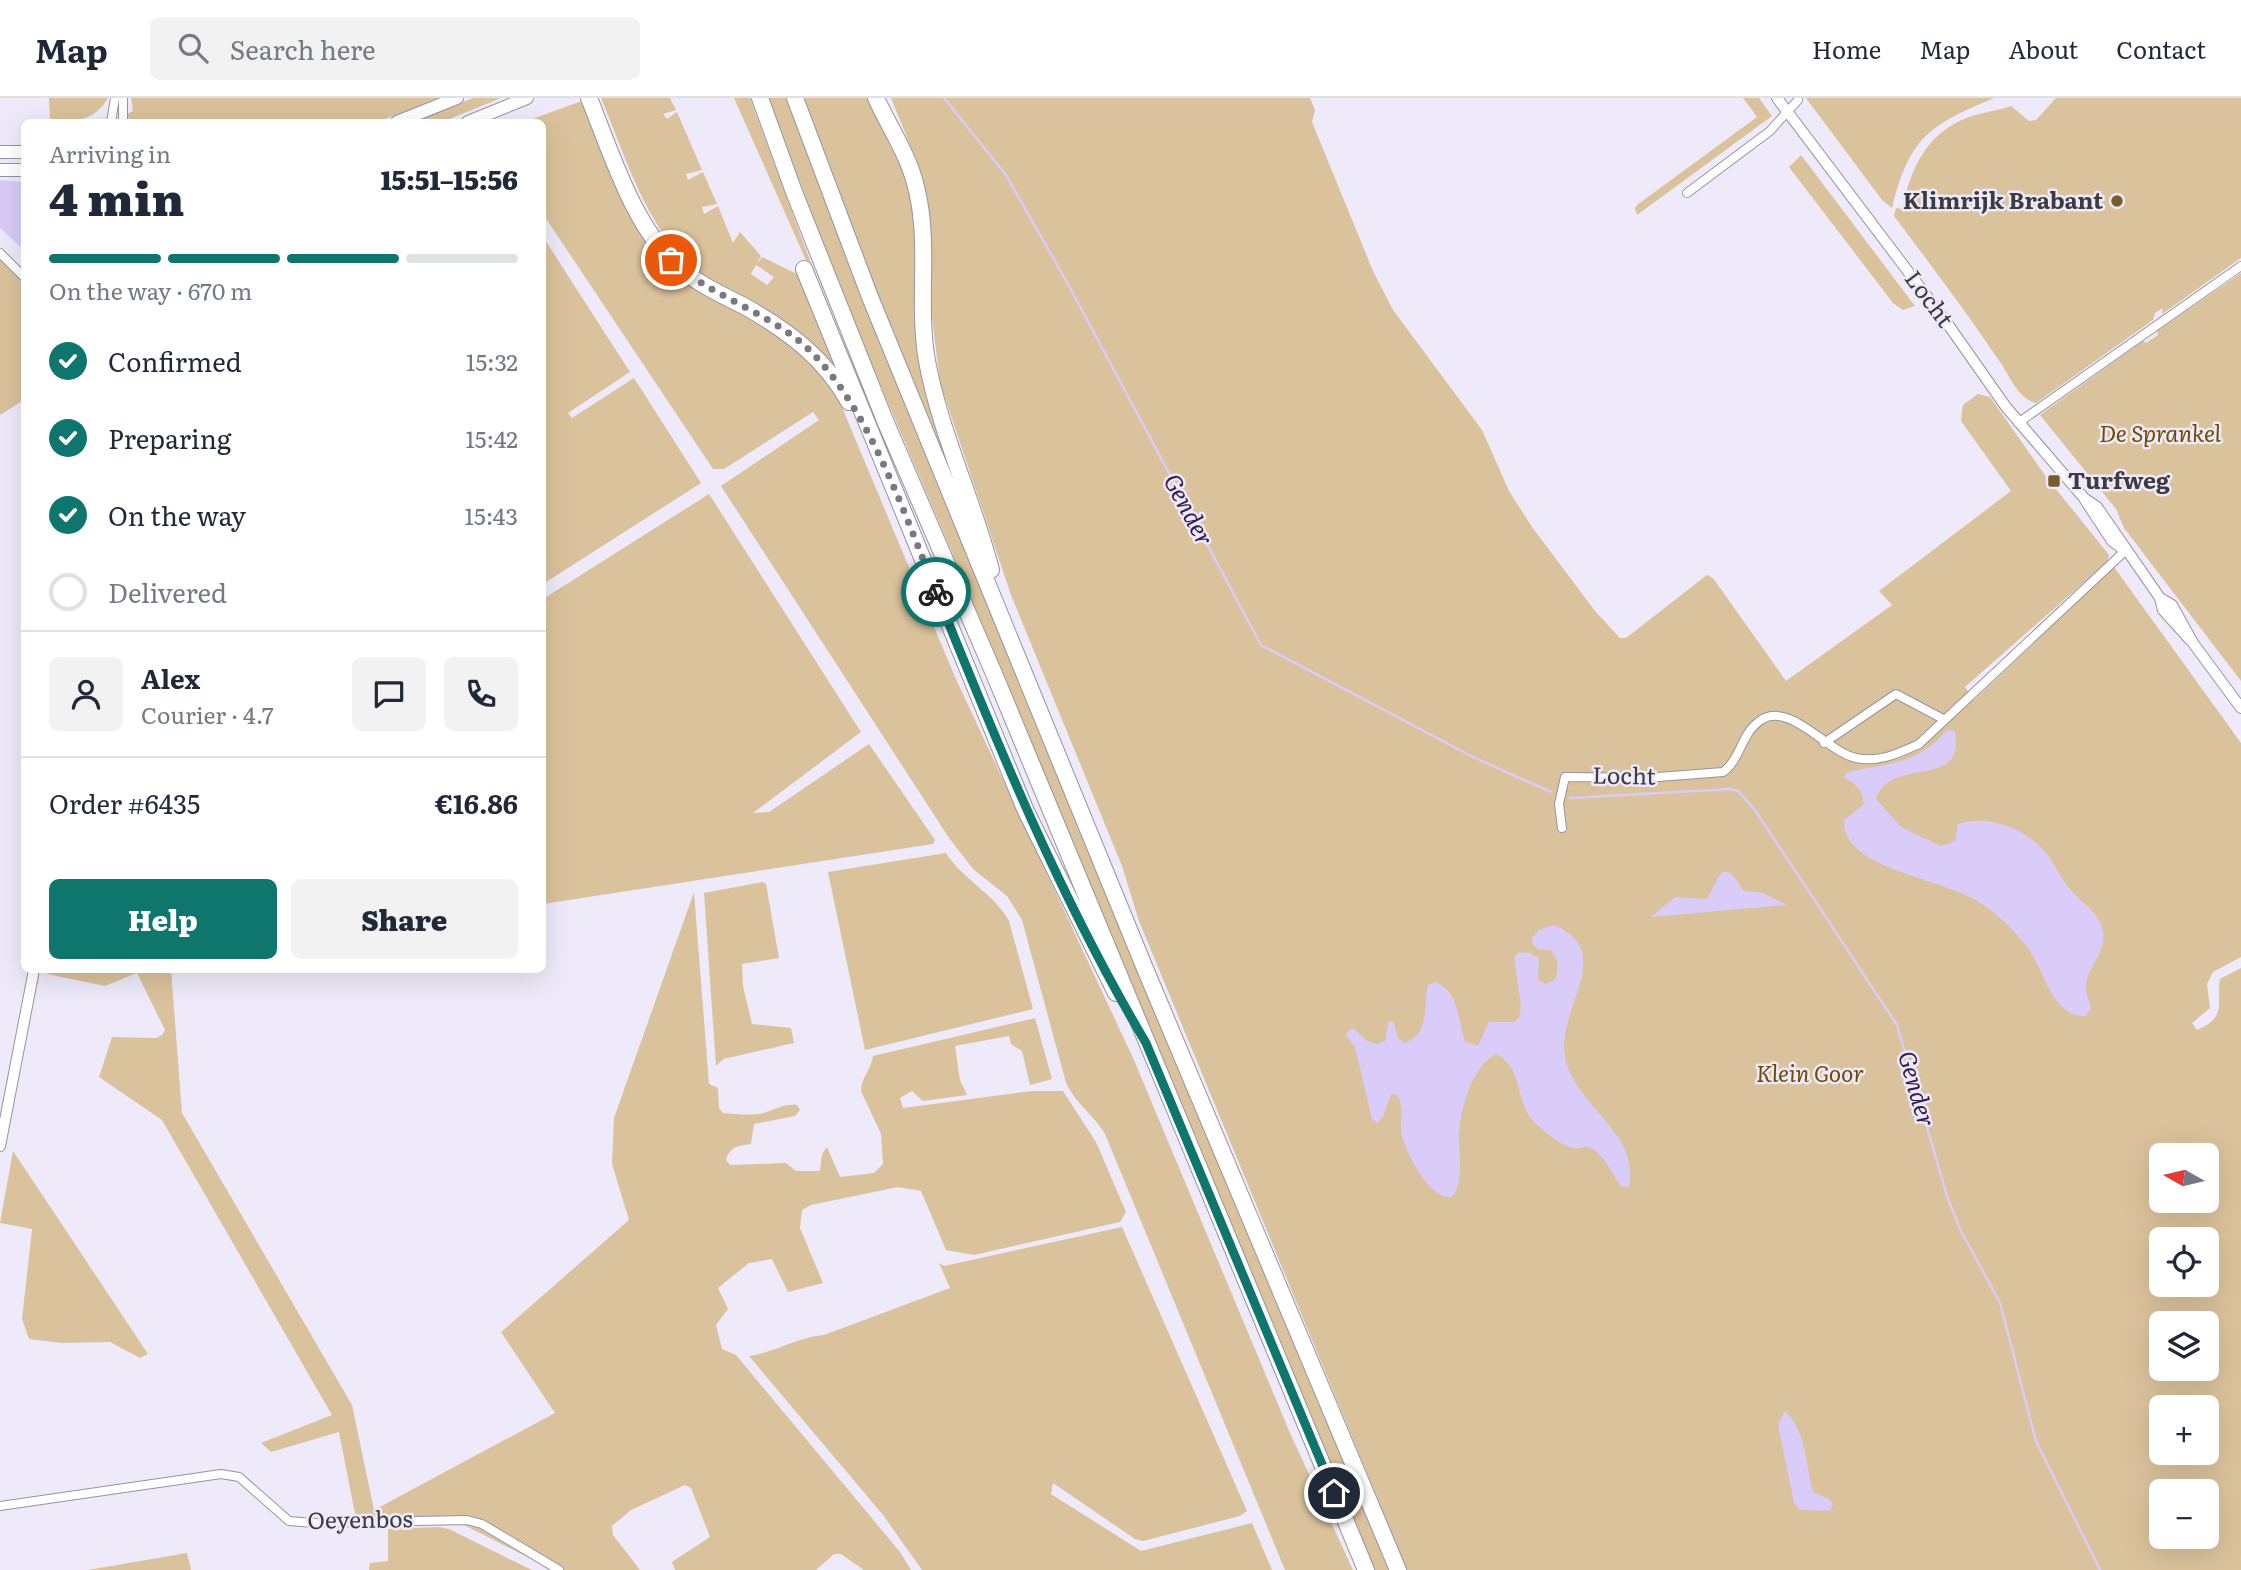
<!DOCTYPE html>
<meta charset="utf-8">
<style>
body{margin:0;font-family:Literata,serif;background:#f2f2f3;color:#1f2937;height:100vh;display:flex;flex-direction:column;font-size:26px;white-space:nowrap}
*{box-sizing:border-box;margin:0}
p{font-size:23px;color:#747a83}
.icon{flex:none;width:38px;height:38px;fill:none;stroke:currentColor;stroke-width:2;stroke-linecap:round;stroke-linejoin:round}
.map{position:relative;flex:1;overflow:hidden}
.panel{position:absolute;left:21px;top:21px;width:525px;height:854px;display:flex;flex-direction:column;background:#fff;border-radius:10px;box-shadow:0 7px 28px #0002}
.panel>*{flex:none}
.needle{width:46px;rotate:278deg}
.fabs{position:absolute;left:2149px;top:1045px;display:grid;gap:14px}
.fabs a{display:grid;place-items:center;width:70px;height:70px;border-radius:10px;background:#fff;box-shadow:0 7px 28px #0002;font-size:35px}
.pin{position:absolute;display:grid;place-items:center;width:60px;height:60px;color:#fff;margin:-30px;border:4px solid #fff;border-radius:50%;box-shadow:0 2px 7px #0007}
.courier{position:absolute;display:grid;place-items:center;width:70px;height:70px;margin:-35px;border:5px solid #0f766e;border-radius:50%;background:#fff;color:#222;box-shadow:0 2px 9px #0007}
.headline em{font-style:normal;font-weight:800}
.headline div{display:flex;flex-direction:column-reverse}
.headline{display:flex;align-items:center;justify-content:space-between;height:119px;padding:0 28px}
h1{font-size:46px;font-weight:800;line-height:52px}
.bar{display:grid;grid-template-columns:repeat(4,1fr);gap:10px 7px;align-content:center;height:84px;padding:0 28px}
.bar i{height:9px;border-radius:5px;background:#e0e1e3}
.bar .on{background:#0f766e}
.bar p{grid-column:span 4}
.line{display:flex;align-items:center;gap:18px;padding:0 28px;border-top:2px solid #e0e1e3}
.line div{flex:1}
.round{display:grid;place-items:center;flex:none;width:74px;height:74px;border-radius:10px;background:#f2f2f3}
ol{padding:0 28px;list-style:none}
li{display:flex;align-items:center;gap:21px;height:77px}
li p{margin-inline-start:auto}
li .icon{padding:7px;border-radius:50%;background:#0f766e;color:#fff;stroke-width:4}
li:last-child{color:#747a83}
li i{width:38px;height:38px;border:4px solid #e0e1e3;border-radius:50%}
.primary-button{display:flex;gap:14px;margin-top:auto;padding:14px 28px}
.primary-button a{flex:1;height:80px;border-radius:10px;background:#0f766e;color:#fff;font-size:28px;font-weight:800;line-height:80px;text-align:center}
.primary-button a+a{background:#f2f2f3;color:#1f2937}
header{display:flex;align-items:center;gap:42px;box-sizing:border-box;height:98px;padding:0 35px;background:#fff;border-bottom:2px solid #e0e1e3}
header strong{font-size:33px}
nav{display:flex;gap:38px;margin-inline-start:auto;font-size:24px}
.search{width:490px;height:63px;background:#f2f2f3;display:flex;align-items:center;gap:18px;box-sizing:border-box;padding:0 24px;border-radius:10px;color:#747a83;font-size:26px}
.map>svg:first-child{display:block}
.green{fill:#dac29c;fill-rule:evenodd}
.water{fill:#d9ccf8}
.lines{fill:none;stroke-linecap:round;stroke-linejoin:round}
.stream{stroke:#d9ccf8;stroke-width:2.5}
.minor-casing{stroke:#9793a1;stroke-width:10}
.tertiary-casing{stroke:#9793a1;stroke-width:12}
.secondary-casing{stroke:#9793a1;stroke-width:14}
.motorway-casing{stroke:#9793a1;stroke-width:18}
.minor{stroke:#fff;stroke-width:8}
.tertiary{stroke:#fff;stroke-width:10}
.secondary{stroke:#fff;stroke-width:12}
.motorway{stroke:#fff;stroke-width:16}
.done{stroke:#7a7881;stroke-width:7;stroke-dasharray:0 12.6}
.route{stroke:#0f766e;stroke-width:9}
.poi-dot{fill:#775c2e;stroke:#eeeaf9;stroke-width:2.5}
.labels{text-anchor:middle;stroke-width:5;stroke-linejoin:round;paint-order:stroke}
.poi-label{font-size:23px;font-weight:bold;fill:#3c3b41;stroke:#eeeaf9;text-anchor:end}
.street-label{font-size:23px;fill:#3c3b41;stroke:#eeeaf9}
.park-label{font-size:23px;font-style:italic;fill:#6e4c03;stroke:#eeeaf9}
.water-label{font-size:24px;font-style:italic;fill:#311d50;stroke:#eeeaf9}
</style>
<header>
<strong>Map</strong>
<div class="search"><svg class="icon" aria-label="search" viewBox="0 0 24 24"><circle cx="10" cy="10" r="6"/><path d="M15 15l6 6"/></svg>Search here</div>
<nav><a>Home</a><a>Map</a><a>About</a><a>Contact</a></nav>
</header>
<div class="map">
<svg width="2241" height="1472" viewBox="0 0 2241 1472">
<rect width="100%" height="100%" fill="#eeeaf9"/>
<path class="green" d="M49 0H108C94 24 75 23 50 24Z
M131 0H445L376 24H130L127 16 133 13Z
M473 0H501L442 24H412Z
M601 0H670L676 12 663 16 667 21 677 14 702 72 686 76 688 82 703 74 717 106 702 109 704 116 718 108 733 145 740 134 761 158 751 176 767 187 774 179 756 167 762 159 801 178 847 287C823 262 800 232 770 214 747 200 718 194 699 176 646 131 627 62 601 0Z
M734 0H750L829 214Z
M768 0H786L864 203 1391 1472H1373L962 478 847 209Z
M804 0H874L900 56 917 111 918 202 964 405 854 137Z
M891 0H1310L1315 12 1312 24 1373 173 1393 212 1482 332 1509 393 1532 429 1595 513 1620 540H1626L1707 477 1713 480 1786 583 1892 507 1879 493 2011 393 1961 323 1963 307 1978 296 1990 299 2047 380 2109 457 2107 464 1965 589 1974 602 2114 469 2241 645V859L2213 874 2207 886 2210 910 2192 925 2197 932C2228 919 2216 905 2220 881L2241 870V1472H1407L1139 823 1122 768 1011 497 940 285 929 194V110L915 59ZM2161 1057H2207V1102H2161ZM2161 1141H2207V1186H2161ZM2161 1225H2207V1270H2161ZM2161 1309H2207V1354H2161ZM2161 1393H2207V1438H2161Z
M1743 0H1759L1772 18 1637 117 1635 110 1637 107 1757 19Z
M1806 0H1994C1930 27 1910 38 1892 110L1882 102Z
M2056 0H2241V160L2162 216 2163 210 2155 215 2153 222 2036 305C2019 301 2011 281 2002 267 1967 215 1931 167 1894 118L1896 110 1902 111C1911 70 1926 35 1969 19 1982 14 1998 13 2011 8L2029 23 2036 22Z
M587 1C606 50 630 135 667 169 696 196 737 207 769 227 796 244 819 270 836 295L955 579 1134 962 1290 1335 1353 1472H1285L1105 1036C1093 1016 1077 1007 1066 985L1022 822 1007 798 973 771 949 740 721 388 819 322 813 314 724 371H713L543 116 542 24H524Z
M1801 57 1915 208 1903 212 1893 205 1789 69Z
M545 142 630 274 568 315 572 320 634 280 701 385 543 486Z
M0 159 24 184V302L0 317Z
M2241 175V583L2124 430 2116 411 2040 317 2143 243 2146 245 2158 237 2157 233Z
M709 396 861 634 753 715 769 714 869 646 935 742 933 746 543 806V501Z
M946 755C963 782 994 795 1009 823L1033 911 865 952 828 774Z
M763 784 766 786 779 860 742 866 743 888 752 926 791 930 794 945 723 961 716 968 704 795Z
M694 794 709 986 718 990 719 1010 723 1015C736 1016 752 1018 764 1015 777 1011 783 1006 797 1007L800 1012 795 1018 754 1026 751 1046C738 1048 730 1048 726 1062L730 1067 786 1065 796 1073H820L822 1056 827 1049 840 1079 874 1075 883 1066 881 1036 861 993C861 980 871 972 873 958L1035 920 1052 981 1030 987 1022 953 1011 946 1009 938 955 948 960 982 967 997 923 1003 912 993 900 1000 903 1010 1032 993H1063L1096 1044 1126 1114 1120 1124 974 1157 946 1152 921 1093 898 1089 811 1107 802 1112 800 1130 823 1185 788 1194 772 1161 749 1165 718 1190 728 1211 716 1227 722 1251 736 1257 900 1454 911 1472H864L841 1456H834L816 1472H675L672 1464 710 1439 691 1390 685 1387 631 1412 612 1428 613 1437 640 1472H553L450 1420 356 1421 339 1334 271 1354 261 1345 332 1317 162 1022 99 979 112 939 156 940 162 937 165 932 137 875 105 888 47 876 48 872H171L182 1015 352 1307 374 1412 555 1315 501 1234 629 1122 612 1066 614 1020Z
M13 1053 148 1256 140 1260 110 1244 62 1245 29 1241 22 1221 32 1131 0 1125Z
M1122 1129 1247 1413 1240 1418 1143 1443 1135 1441 1053 1385 1051 1396 1141 1453 1252 1425 1272 1472H922L883 1417 749 1258C776 1254 798 1239 824 1237L950 1190 939 1165 944 1168Z
M439 1429 449 1431 532 1472H369L370 1465 388 1463V1431Z
M187 1455 191 1472H88Z"/>
<path class="water" d="M0 82 24 84V152L0 130Z
M1948 631 1955 634C1966 693 1890 657 1876 701L1901 729 1941 748 1955 743 1958 726C1988 716 2027 731 2046 755 2055 767 2061 780 2070 791 2081 804 2100 815 2103 833 2107 856 2086 869 2086 889 2086 895 2089 904 2091 910L2086 918C2052 921 2044 870 2027 849 2013 831 1997 815 1977 803 1944 781 1841 771 1844 722L1863 707C1864 691 1857 687 1844 680L1847 674C1890 665 1917 667 1948 631Z
M1724 773 1732 776 1744 793 1763 795 1787 807 1651 819 1675 799 1707 801 1719 778Z
M1554 827C1618 854 1556 910 1565 959 1573 1007 1641 1034 1629 1089L1621 1088C1613 1077 1603 1056 1591 1050 1585 1047 1582 1050 1575 1050 1564 1050 1542 1032 1534 1024 1515 1005 1523 968 1496 956 1471 969 1460 1013 1459 1039 1459 1059 1464 1083 1452 1099 1430 1103 1404 1053 1401 1033 1400 1021 1404 1005 1396 996L1391 997 1383 1019 1377 1025 1372 1021 1355 949 1345 936 1353 930 1367 943 1377 946 1385 943 1389 923H1393L1398 940 1405 945C1430 936 1423 908 1428 887L1435 884C1458 891 1458 922 1465 943L1478 948 1489 924H1514L1519 920 1521 908 1514 860 1519 854 1530 855 1539 860 1538 882 1546 886 1554 882C1560 870 1559 862 1550 852H1539L1533 847 1532 840 1539 832Z
M1785 1313C1806 1332 1806 1368 1813 1394L1829 1401 1833 1407 1830 1413 1800 1412 1794 1405 1778 1327Z"/>
<g class="lines">
<path class="stream" d="M944 0 1006 77 1069 188 1261 547 1473 659 1551 694
M1570 700 1730 691 1738 693 1755 712 1897 927 1948 1101 1961 1133 2000 1205 2036 1343 2100 1472"/>
<defs>
<path id="minor" d="M123 0V24
M111 24 115 0
M1687 95 1770 33 1798 2
M0 155 24 179
M2018 325 2241 168
M1824 645 1896 596 1945 622
M1562 730 1559 706 1565 679 1645 680 1723 674C1741 661 1741 635 1761 622 1790 603 1827 654 1856 660 1879 665 1899 655 1919 646L2125 453
M0 1408 221 1376 239 1379 289 1423 314 1425 467 1422 482 1426 559 1472"/>
<path id="tertiary" d="M1777 0 1947 225 2006 309 2084 400 2097 409 2160 500 2172 507 2193 545 2241 610
M2085 402 2112 443 2124 452
M2160 500 2163 512 2190 542
M0 1048 34 872"/>
<path id="secondary" d="M397 24 457 0
M468 24 527 0
M0 54H24
M0 72H24"/>
<path id="motorway" d="M589 0C611 54 634 131 679 169 698 186 722 197 744 208 787 232 825 260 849 304
M760 0 794 94 886 325 995 578 1366 1472
M795 0 870 199 1146 873 1398 1472
M876 0C890 31 910 59 917 93 930 148 917 206 927 263 940 334 973 402 991 472
M804 171 1025 711 1116 895"/>
</defs>
<use href="#minor" class="minor-casing"/>
<use href="#tertiary" class="tertiary-casing"/>
<use href="#secondary" class="secondary-casing"/>
<use href="#motorway" class="motorway-casing"/>
<use href="#minor" class="minor"/>
<use href="#tertiary" class="tertiary"/>
<use href="#secondary" class="secondary"/>
<use href="#motorway" class="motorway"/>
</g>
<g class="lines">
<path class="done" d="M671 162C708 196 759 211 798 242 865 297 904 415 936 494"/>
<path class="route" d="M936 494C998 648 1061 802 1146 945L1334 1395"/>
</g>
<g class="poi-dot">
<circle cx="2117" cy="103" r="7"/>
<rect x="2047" y="376" width="14" height="14" rx="3.5"/>
</g>
<g class="labels">
<g class="poi-label">
<text x="2103" y="111">Klimrijk Brabant</text>
<text x="2068" y="391" text-anchor="start">Turfweg</text>
</g>
<g class="street-label">
<text transform="translate(1929 201) rotate(53)" y="8">Locht</text>
<text transform="translate(1624 678) rotate(1)" y="8">Locht</text>
<text transform="translate(360 1422) rotate(-1)" y="8">Oeyenbos</text>
</g>
<g class="park-label">
<text x="2160" y="344">De Sprankel</text>
<text x="1810" y="984">Klein Goor</text>
</g>
<g class="water-label">
<text transform="translate(1188 412) rotate(62)" y="8">Gender</text>
<text transform="translate(1916 991) rotate(74)" y="8">Gender</text>
</g>
</g>
</svg>
<div class="fabs">
<a><svg class="needle" viewBox="-14 -14 28 28"><path d="M0-13l5 13h-10z" fill="#e53935"/><path d="M0 13l5-13h-10z" fill="#747a83"/></svg></a>
<a><svg class="icon" aria-label="locate" viewBox="0 0 24 24"><circle cx="12" cy="12" r="6"/><path d="M12 2v4M12 18v4M2 12h4M18 12h4"/></svg></a>
<a><svg class="icon" aria-label="layers" viewBox="0 0 24 24"><path d="M12 4l9 5-9 5-9-5zM3 14l9 5 9-5"/></svg></a>
<a>+</a>
<a>−</a>
</div>
<div class="pin" style="left:671px;top:162px;background:#ea580c"><svg class="icon" aria-label="bag" viewBox="0 0 24 24"><path d="M5 8h14l-1 12H6zM9 8a3 3 0 0 1 6 0"/></svg></div>
<div class="pin" style="left:1334px;top:1395px;background:#1f2937"><svg class="icon" aria-label="home" viewBox="0 0 24 24"><path d="M3 11l9-7 9 7M6 9v11h12V9"/></svg></div>
<div class="courier" style="left:936px;top:494px"><svg class="icon" aria-label="bike" viewBox="0 0 24 24"><circle cx="6" cy="16" r="4"/><circle cx="18" cy="16" r="4"/><path d="M6 16l4-8h5l3 8M10 8l3 8H6M13 5h3"/></svg></div>
<section class="panel">
<div class="headline"><div><h1>4 min</h1><p>Arriving in</p></div><em>15:51–15:56</em></div>
<div class="bar"><i class="on"></i><i class="on"></i><i class="on"></i><i></i><p>On the way · 670 m</p></div>
<ol>
<li><svg class="icon" aria-label="check" viewBox="0 0 24 24"><path d="M5 12l5 5 9-10"/></svg>Confirmed<p>15:32</p></li>
<li><svg class="icon" aria-label="check" viewBox="0 0 24 24"><path d="M5 12l5 5 9-10"/></svg>Preparing<p>15:42</p></li>
<li><svg class="icon" aria-label="check" viewBox="0 0 24 24"><path d="M5 12l5 5 9-10"/></svg>On the way<p>15:43</p></li>
<li><i></i>Delivered</li>
</ol>
<div class="line" style="height:126px"><a class="round"><svg class="icon" aria-label="person" viewBox="0 0 24 24"><circle cx="12" cy="8" r="4"/><path d="M4 21q1-7 8-7t8 7"/></svg></a><div><b>Alex</b><p>Courier · 4.7</p></div><a class="round"><svg class="icon" aria-label="chat" viewBox="0 0 24 24"><path d="M4 5h16v11H9l-5 4z"/></svg></a><a class="round"><svg class="icon" aria-label="phone" viewBox="0 0 24 24"><path d="M5 4h4l2 5-3 2q2 4 5 5l2-3 5 2v4C11 20 4 13 5 4z"/></svg></a></div>
<div class="line" style="height:91px"><div>Order #6435</div><b>€16.86</b></div>
<div class="primary-button"><a>Help</a><a>Share</a></div>
</section>
</div>
